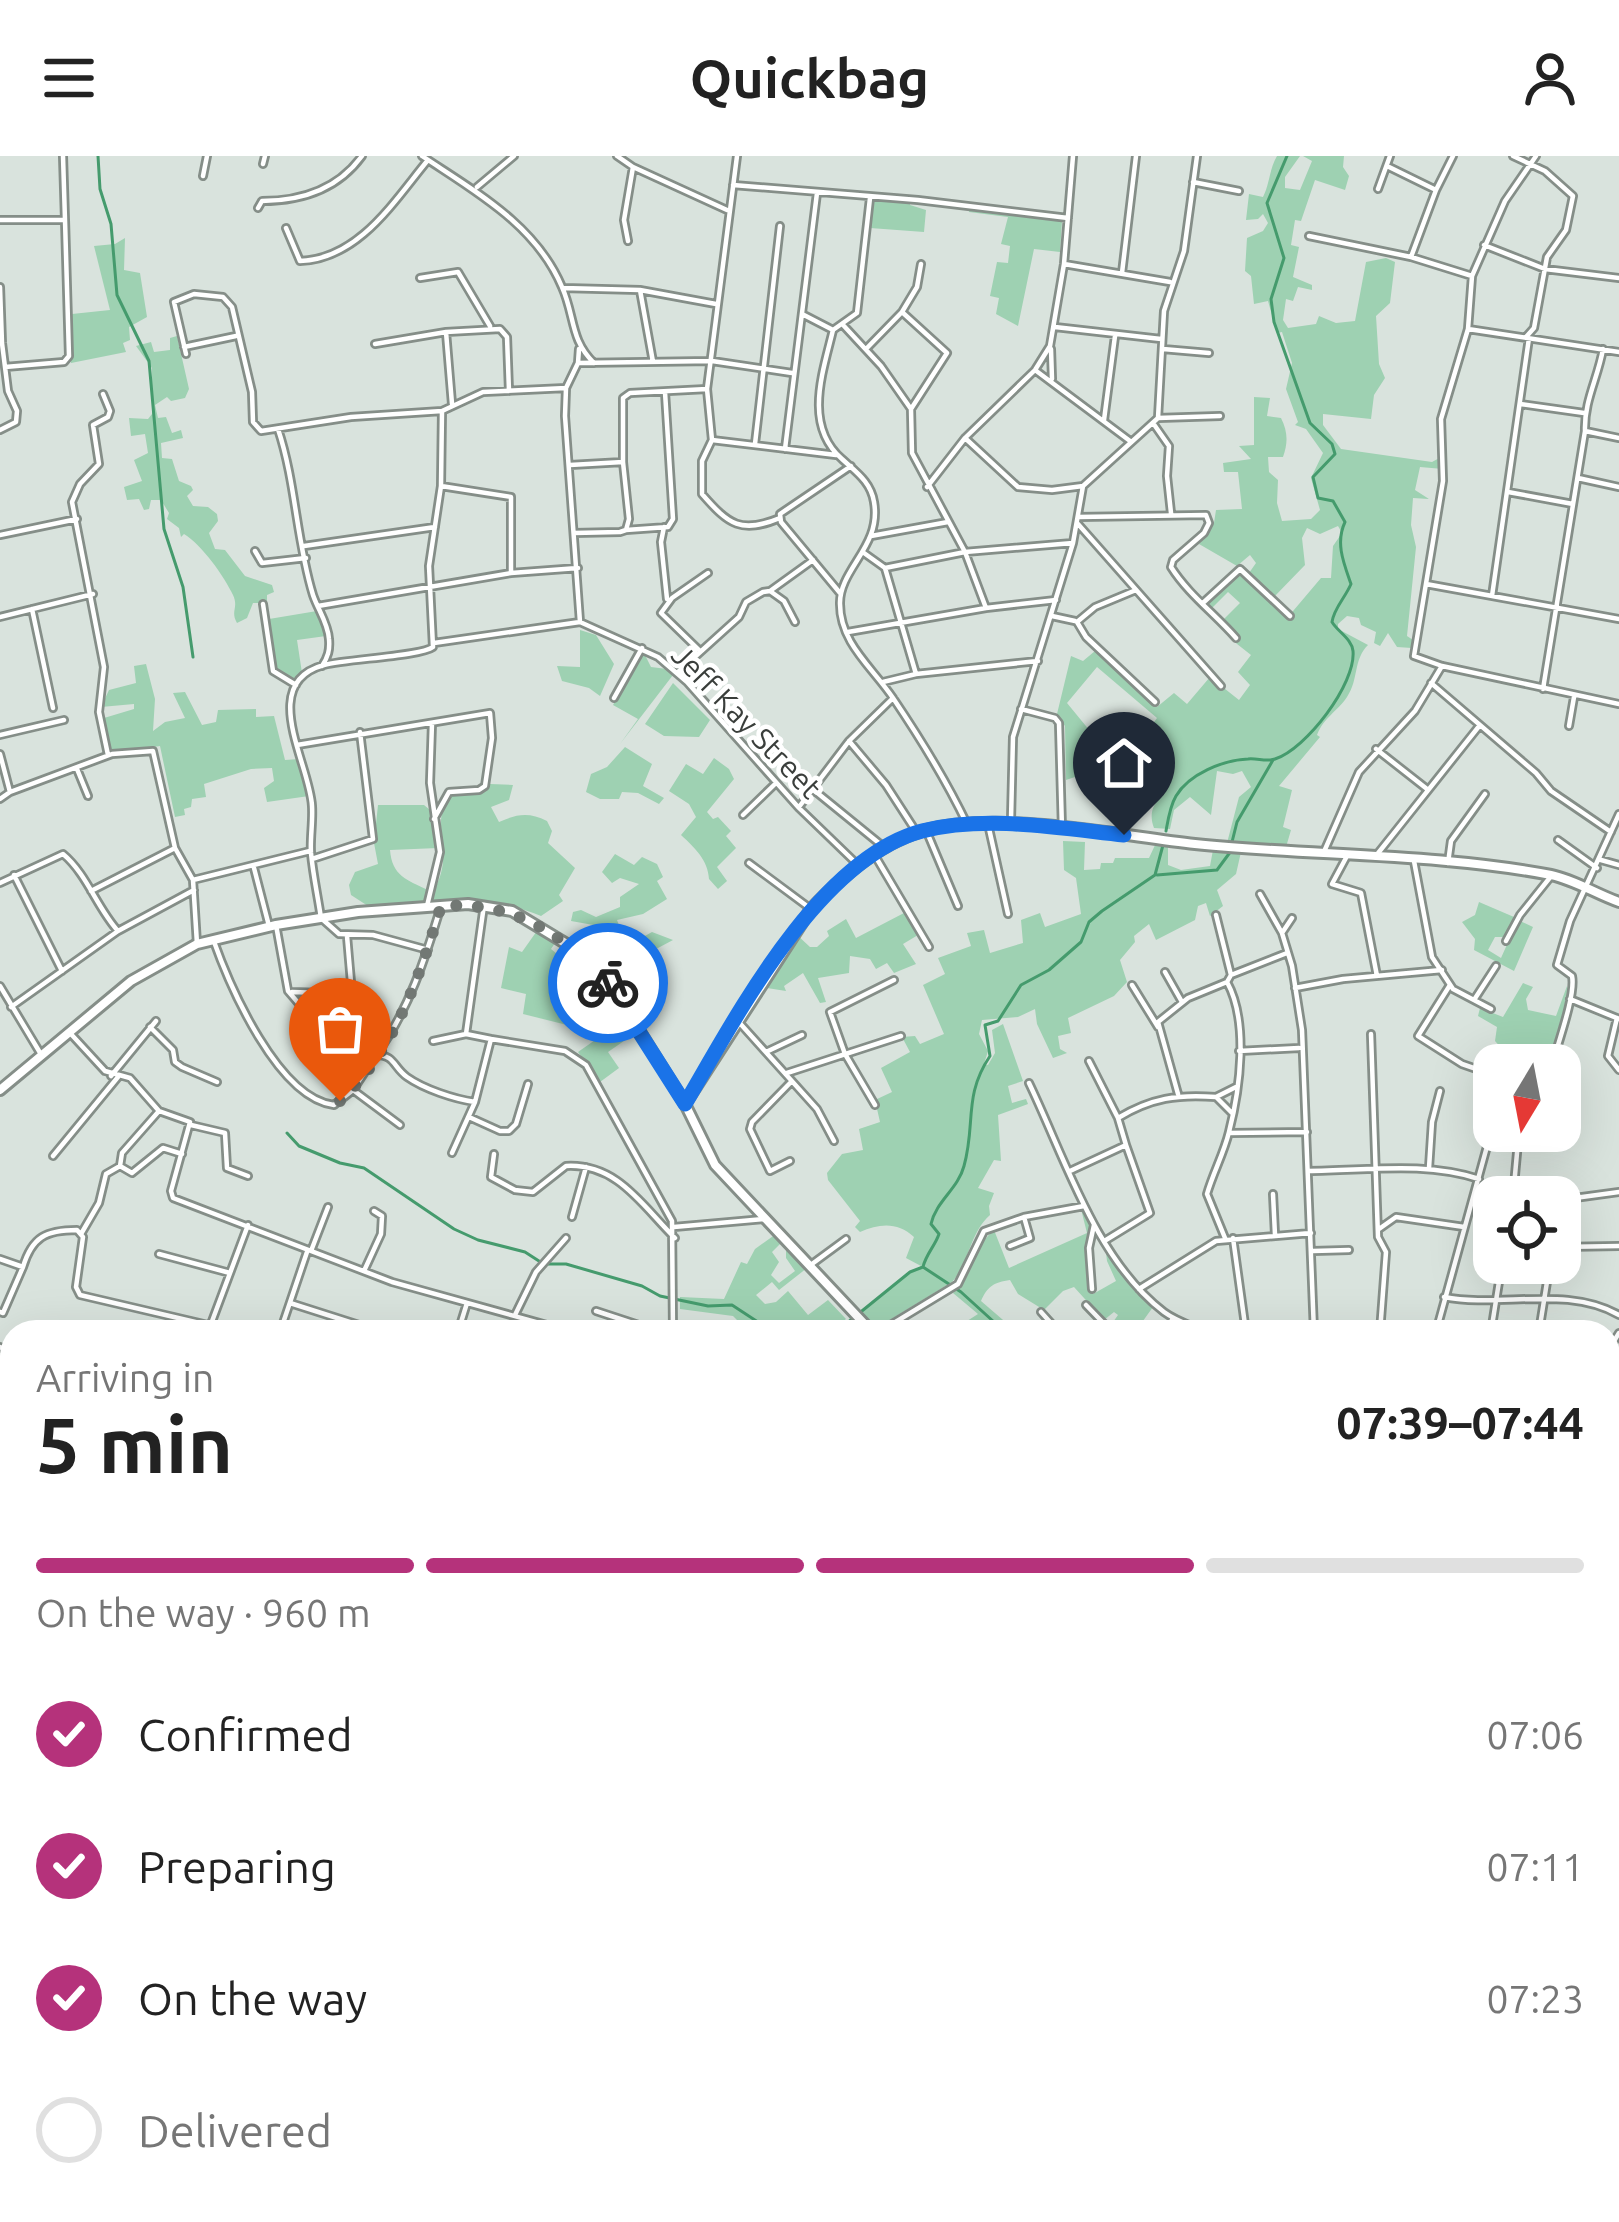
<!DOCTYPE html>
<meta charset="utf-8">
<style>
body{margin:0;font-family:Ubuntu,sans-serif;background:#f2f2f2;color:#222;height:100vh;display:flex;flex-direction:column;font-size:45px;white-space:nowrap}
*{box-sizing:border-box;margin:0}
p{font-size:39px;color:#767676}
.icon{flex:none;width:66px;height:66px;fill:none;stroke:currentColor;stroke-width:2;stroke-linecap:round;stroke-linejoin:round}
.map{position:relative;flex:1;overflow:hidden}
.panel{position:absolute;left:0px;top:1164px;width:1620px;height:903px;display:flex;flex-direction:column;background:#fff;border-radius:36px 36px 0 0;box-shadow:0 12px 48px #0002}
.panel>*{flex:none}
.needle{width:78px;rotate:190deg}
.buttons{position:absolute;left:1473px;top:888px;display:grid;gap:24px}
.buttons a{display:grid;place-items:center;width:108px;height:108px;border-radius:24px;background:#fff;box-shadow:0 12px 48px #0002;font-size:60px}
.pin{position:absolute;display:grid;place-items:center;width:102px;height:102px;color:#fff;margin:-123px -51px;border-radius:50% 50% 50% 0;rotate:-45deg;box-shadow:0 0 12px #0007}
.pin .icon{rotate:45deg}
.courier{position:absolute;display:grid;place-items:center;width:120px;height:120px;margin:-60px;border:9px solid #1a73e8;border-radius:50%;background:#fff;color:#222;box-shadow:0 3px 15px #0007}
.summary em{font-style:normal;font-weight:700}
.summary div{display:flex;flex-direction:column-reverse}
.summary{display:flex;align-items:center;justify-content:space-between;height:204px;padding:0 36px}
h1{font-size:78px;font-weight:700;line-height:90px}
.bar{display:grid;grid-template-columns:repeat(4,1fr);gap:18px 12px;align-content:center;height:144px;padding:0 36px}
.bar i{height:15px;border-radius:9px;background:#e0e0e0}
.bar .selected{background:#b5327b}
.bar p{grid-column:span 4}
ol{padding:0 36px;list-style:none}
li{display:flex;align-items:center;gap:36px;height:132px}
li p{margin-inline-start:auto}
li .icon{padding:12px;border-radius:50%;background:#b5327b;color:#fff;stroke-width:4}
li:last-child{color:#767676}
li i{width:66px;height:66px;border:6px solid #e0e0e0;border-radius:50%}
header{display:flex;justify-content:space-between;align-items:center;height:156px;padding:0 36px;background:#fff;font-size:54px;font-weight:700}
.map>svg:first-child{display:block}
.green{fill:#9ed1b2}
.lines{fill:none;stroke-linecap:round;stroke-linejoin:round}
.stream{stroke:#459b6d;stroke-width:3}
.minor-casing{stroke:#858e88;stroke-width:10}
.tertiary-casing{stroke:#858e88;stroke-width:14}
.minor{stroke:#fff;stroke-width:4.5}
.tertiary{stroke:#fff;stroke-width:8}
.done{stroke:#727874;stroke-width:12;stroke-dasharray:0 21.6}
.route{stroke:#1a73e8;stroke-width:15}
.labels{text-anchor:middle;stroke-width:9;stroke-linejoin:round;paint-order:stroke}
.street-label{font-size:30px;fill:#3a3e3b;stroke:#fff}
</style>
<header><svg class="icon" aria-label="menu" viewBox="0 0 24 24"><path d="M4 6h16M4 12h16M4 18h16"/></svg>Quickbag<svg class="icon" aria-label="person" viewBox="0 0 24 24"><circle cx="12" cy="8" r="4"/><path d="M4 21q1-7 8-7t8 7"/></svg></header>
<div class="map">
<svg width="1619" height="2066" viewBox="0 0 1619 2066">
<rect width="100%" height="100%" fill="#d9e3dd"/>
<path class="green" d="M1277 0H1300L1285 21V32L1300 34 1312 5 1303 0H1344L1343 11 1349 20 1345 34 1315 24 1301 65 1295 64 1291 89 1299 91 1293 121 1312 129V134L1298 131 1293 145 1286 143 1283 164 1288 172 1316 168 1319 160 1336 167 1355 165 1366 106 1386 102 1395 106 1390 147 1376 160 1379 208 1385 222 1374 239 1371 263 1323 258V269L1341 293 1432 306 1443 300V313L1420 311 1415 334 1429 343 1413 342 1411 369 1416 391 1407 480 1413 484 1412 492 1397 491 1388 477 1380 490 1374 487 1376 476 1361 469 1359 462 1347 460 1338 468V473L1368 489C1353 504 1359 523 1347 541 1337 556 1324 561 1317 579L1320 581 1279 630 1292 634 1283 671 1291 674 1286 691 1227 687 1239 641 1251 631 1242 615 1233 618 1217 615 1211 659 1190 641 1174 654 1170 673 1154 672C1149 659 1152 648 1163 639L1160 631H1142L1136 655 1109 651 1106 630H1093L1090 626 1094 610 1104 593H1114L1127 602 1157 562 1097 511 1067 547 1099 586 1087 598 1084 618 1066 624 1065 570 1057 558 1071 500 1083 505 1095 495 1157 551 1174 537 1187 548 1210 521 1239 544 1250 529 1238 516 1251 499 1232 484 1224 463 1240 447 1228 436 1212 452 1208 447 1240 414 1288 461 1321 422H1331L1333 390 1342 377 1338 370 1320 378 1307 372 1302 382 1305 409 1273 442 1249 417 1256 407 1250 399 1237 410 1199 388 1214 367 1216 354 1242 353 1238 316H1224L1223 307 1251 303 1239 290 1254 289V241L1270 242 1267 260 1281 262C1288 276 1288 287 1283 301H1268L1269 316 1278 324 1277 347 1282 365 1311 363 1320 354 1311 322 1323 297 1306 273 1295 269 1298 266 1286 233 1292 207 1282 176 1277 177 1268 145 1254 148 1251 120 1245 115 1247 82 1263 75 1268 67 1263 58 1258 63 1246 64 1249 38 1263 41C1270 27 1269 14 1277 0Z
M873 43 910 45V49L926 54 924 76 870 72Z
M969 52 1062 65 1060 96 1034 93 1018 170 996 158 999 142 990 140 997 106 1008 107 1010 90 1001 88 1008 61 969 56Z
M125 82 124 114 140 117 147 161 129 171 130 184 123 187 126 196 71 207 72 158 110 154 94 90 115 88Z
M177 180 189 233 185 242 171 245 167 241 155 249 158 262 166 261 172 277 181 274 183 282 161 287 162 302 172 303 179 325 191 330 193 334 187 340 193 350 208 351 217 358 218 365 209 377 215 393 225 394 245 420 272 429 274 436 267 439V447H253L247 462 237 467C230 455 239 452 233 439 224 420 202 389 184 378L181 381 179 372 167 363 169 357 161 344H151L149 353 144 354 139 343 127 344 124 331 142 325 134 304 148 297 145 278 131 280 129 262 148 263 152 258V212L136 190 151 186 154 196 170 194V182Z
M317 455 326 480 297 484 302 517 293 525 276 515 269 463Z
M580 474 596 479 614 508 600 540 589 532 562 525 557 510 580 511Z
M643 495 651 511 667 513 673 519 620 588 638 563 613 549Z
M146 508 155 543 153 575 165 566 185 562 173 537 185 536 202 569 216 566 218 554 256 553V561L274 560 285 604 299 603 309 640 267 646 264 632 274 625 272 612 251 613 204 628 206 641 192 643 191 651 184 653 185 659 175 661 160 590 109 598 104 562 134 553V548L101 551 109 534 136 527 134 510Z
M673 527 710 564 699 581 664 580 645 568Z
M625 591 652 608 643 630 664 642 659 648 638 637 622 636 619 643H600L586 636 591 618 607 611Z
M714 602 729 613 734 623 707 656 713 663 718 661 731 675 726 680 736 692 717 711 727 725 718 733 709 723C708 704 695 692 681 679L696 661 689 648 669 635 686 608 703 618Z
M490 628 513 629 509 644 491 651 499 666C517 658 529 656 547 665L552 675 548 687 575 712 559 739 563 745 541 760C505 745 471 745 433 746 433 734 438 728 441 717 449 687 430 663 452 637L486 635Z
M378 649H424L430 654 438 692 390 694C392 720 407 724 428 734L426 746 368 750 351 739 349 729 355 716 378 708 374 687Z
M1063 685 1085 686 1084 714 1100 713 1101 707H1113L1115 702H1149L1156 687 1168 689V709L1181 714 1210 710 1213 694 1241 696 1236 718 1217 734 1223 750 1210 760 1206 747 1198 750 1195 764 1156 784 1149 768 1134 780 1135 786 1120 804 1127 826 1114 840 1068 862 1071 877 1058 880 1060 893 1067 897 1053 902 1037 868 1035 853 1018 861 982 864 979 878 988 895 984 908 988 909 995 897 992 874 1003 868 1023 925 1008 930 1012 947 1026 943 1028 948 998 959 1001 1005 994 1004 978 1032 994 1037 989 1050 990 1059C969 1078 970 1106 952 1126L875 1173 861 1158C872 1143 903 1122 921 1110L906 1102 914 1081C898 1066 880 1067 860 1076L855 1071 860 1065 828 1024 827 1017 842 998 863 994 859 973 880 966 875 944 892 936 881 912 910 896 902 881 915 880 920 888 944 878 923 829 945 818 938 802 971 790 967 777 984 774 990 797 1023 787 1021 764 1040 757 1045 771 1081 758 1076 722 1064 714Z
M615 698 634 709 642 701 657 708 663 721 657 725 667 743 643 758 617 764 627 790 652 776 673 784 643 800 619 823 598 806 614 785 599 770 571 765 573 756 581 754 596 761 620 751V741L639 728 620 722 612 727 602 716Z
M1479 746 1514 761 1507 781H1495L1488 794 1501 802 1518 764 1533 771 1514 815 1474 794 1475 783 1462 766 1475 759Z
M904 757 918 779 903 788 916 808 894 817 887 807 876 813 870 803 850 800 849 817 818 822 826 846 820 847 803 817 784 830 786 835 767 832 756 841 796 778 810 791H817L829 780 827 775 846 763 856 782Z
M539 772 557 784 551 793 562 802 570 794 608 831 622 850 591 871 584 863 575 871 523 858 526 838 501 832 509 791 522 796Z
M1523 827 1533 831 1526 843 1528 854 1556 860 1567 830 1569 836 1548 909H1494V928L1489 913 1504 895 1495 885 1497 871 1478 860 1480 852 1503 861Z
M628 861 637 876 608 896 619 912 600 926 578 896Z
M1081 1053 1092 1070 1086 1100 1093 1138 1116 1125 1107 1105 1105 1088 1137 1136 1153 1151 1135 1176H1118L1111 1169 1118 1159 1114 1156 1104 1164 1074 1131 1063 1135 1044 1154 1018 1138 1010 1124C994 1126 987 1131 981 1145L1017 1176H967L955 1164 964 1167 978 1158 953 1137C974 1115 971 1094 994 1074L1009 1112 1087 1077Z
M776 1078 783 1085 772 1096 779 1106 771 1119 779 1127 795 1115 786 1102V1089L807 1112 779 1134 772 1126 756 1139 765 1148 776 1146 788 1135 808 1159 828 1144 846 1163 830 1176H749L733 1160 680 1153V1141L724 1143 741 1106 747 1108 755 1093Z"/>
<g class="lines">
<path class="stream" d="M98 0 100 33 111 68 117 139 149 205 164 373 183 431 193 501
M1166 675C1168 664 1170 650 1176 640 1189 618 1223 604 1248 603 1257 602 1267 606 1275 603 1306 593 1356 528 1353 495 1352 483 1338 476 1332 466 1334 452 1345 442 1351 428 1344 408 1335 387 1345 366L1333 345 1318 342 1313 321 1335 298 1332 288 1310 267 1274 166 1271 143 1284 102 1267 47 1287 0
M1232 686 1237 666 1273 604
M1157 719 1217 714 1231 695
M287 977 299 990 340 1007 364 1012 454 1073 478 1084 525 1096 542 1107
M547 1108H566L642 1130 660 1140 708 1150 732 1149 773 1176
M923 1111 961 1136 1005 1176
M836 1176 910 1116 923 1111C926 1098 935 1090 939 1078L931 1068C936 1045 958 1033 964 1010 976 968 963 940 990 900L985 869 998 865 1021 829 1049 814 1081 786 1089 766 1102 755 1155 719 1163 689
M1608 1713 1619 1720
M502 2055 507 2066
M237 2066 250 2055"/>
<defs>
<path id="minor" d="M422 0C476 36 536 69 562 131 575 160 570 184 594 207
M617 0 633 11 727 54
M737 0 707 233 712 284 702 305V338C729 369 741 378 780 362
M1513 0 1545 15 1573 40 1566 74 1547 101 1534 172 1526 181
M1536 0 1505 45 1472 120 1468 173 1441 263 1443 325 1414 500 1442 510 1619 548
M263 8 265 0
M1387 10 1436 34
M203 20 207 0
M1193 26 1239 35
M733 29 918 44 1068 62
M477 31 514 0
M1378 33 1390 0
M870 42 857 157 833 174C823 216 803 269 842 303 856 316 871 326 874 346 882 390 839 413 840 448 840 487 872 511 893 542 920 582 946 624 967 668
M258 52 262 45C302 45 338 33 362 0
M0 64H65L63 0
M286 72 300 105C359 103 394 45 428 4
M1309 80 1411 101 1472 120
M628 85 624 64 633 11
M1484 89 1545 113 1619 122
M1411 101 1436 34 1453 0
M921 108 917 131 902 156 947 197 911 253 912 297 965 396 986 452
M1064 108 1170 126
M1122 117 1136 0
M420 122 458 116 490 170
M0 131 2 187 8 235 17 255 16 266 0 274
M563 132 640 134
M802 158 833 174
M844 170 881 210 911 253
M1055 171 1161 183
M1468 173 1619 196
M446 176 452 248
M375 188 446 176 500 173 507 181 509 235
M184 191 236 180
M579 193 578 207 566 232 565 260 580 466 658 501 687 526 799 652 858 709
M866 193 902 156
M1051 193 1052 223
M1163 193 1209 197
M186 198 174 146 194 138 223 141 232 151 252 236 253 266 261 275 351 261 442 255
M653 206 640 134 716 148
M578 207 712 205 792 217
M5 211 64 206 69 200 65 64
M1035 214 1130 285
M103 238 110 255 108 261 93 269 99 308 80 328 72 346 104 511 99 556 108 599
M1520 248 1584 257
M1158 262 1164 155 1184 95 1197 0
M1104 264 1115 180
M1153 267 1169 290 1167 320 1171 357
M278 273C296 327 296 384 313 439 318 454 328 467 329 483 330 494 328 501 322 510
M1585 275 1619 282
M965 282 1018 331 1052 334 1083 330 1158 262 1220 260
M712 284 836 299
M755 288 780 70
M785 293 817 37
M623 306V242L630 237 707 233
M570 309 623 306 629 363 626 374 620 376 574 377
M1578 322 1619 331
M441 330 511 341V417
M927 331 965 282 1035 214 1050 190 1064 108 1073 0
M1508 336 1573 348
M1078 361 1206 359 1209 367 1204 377 1173 404 1171 411C1188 438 1215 458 1236 482
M1078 368 1221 530
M664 371 661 386 667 443
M626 374 668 371 673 363 665 236
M0 379 77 363
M871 380 948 366
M304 390 435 371
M255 395 262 407 306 402
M864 397 885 412 916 518
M885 412 965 396 1073 387
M1426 428 1619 463
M1136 434 1095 451 1077 466 1086 481 1155 546
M770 435 813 404
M840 437 781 366 780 358 851 310
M1492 440 1529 182
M1204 446 1240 413 1290 460
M263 448 273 515 296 529
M318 450 511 417 578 412
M32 453 53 552
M1052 460 1075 465
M0 461 93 438
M848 476 986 452 1056 444
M434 487 580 466
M699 494 661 457 672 442 708 417
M677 517 739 461 746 446 763 436 770 435 784 445 795 466
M883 526 916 518 1038 505
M1431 527 1536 617 1551 635 1611 676
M1543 533 1585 275C1584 245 1598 222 1603 193
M614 542 642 492
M1021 553 1055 562 1059 567 1062 673
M1569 570 1574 541
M0 579 64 564
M849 585 886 629 917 677
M297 589 490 557 492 582 485 630 479 634 449 636 434 663
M1376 593 1427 633
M0 598 10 636 0 643
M77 613 88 640
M815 635 885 692
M10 636 112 598 153 595 175 692 193 724 197 788
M799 651 849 585 893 542
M743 659 776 627
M1011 664 1013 581 1073 387 1083 330
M988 668 1008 758
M926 674 958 750
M1558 684 1597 712
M874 698 929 791
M1323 698 1359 616 1415 555 1442 510
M1347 700 1332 728 1361 737 1377 820
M1375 701 1480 569
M312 703 373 683 360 576
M1601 704 1619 709
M1414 705 1432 801 1453 833 1491 853
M749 707 811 753
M1448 707 1451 685 1485 638
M254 712 269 770
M14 719 62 815
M193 724 310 695
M0 727 63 698C87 718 97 752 118 775
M91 735 175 692
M1260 738 1282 777
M484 749 466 878 491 883
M427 750 440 696 430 627 432 567
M1216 759 1231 819 1227 826C1249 866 1240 933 1229 976 1224 997 1213 1017 1207 1038L1225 1082
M1292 762 1282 777 1292 810 1302 874 1314 1176
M276 769 288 835 349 906 376 899C409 854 425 803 441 750
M213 783C230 831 278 942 334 949L353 934 376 899C395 899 393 911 407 921 424 933 454 943 475 946
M1506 785 1520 759 1552 719
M428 794 373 779 339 778 321 762C318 741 313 719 311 697 310 682 313 666 312 650 310 608 257 527 324 509 347 503 421 500 433 491L429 410 441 330 442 255 483 236 566 232
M1165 816 1182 846
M1231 819 1287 797
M1132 829 1158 871
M1450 829 1418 880 1462 908 1485 916 1490 941 1487 960 1494 965
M0 830 42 900
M1295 832 1343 823 1442 814
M292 836 352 838
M1570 843 1619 863
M1474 844 1496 810
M11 851 118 775 194 734
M1617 862 1608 900 1619 914
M737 864 817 953 834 985
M150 871 173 894 175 906 182 911 217 926
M319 871 352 838 347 780
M70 877 105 915 130 922 159 955 190 966 171 1035 173 1042 392 1126 572 1176
M1371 878 1378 1081 1386 1096 1380 1176
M433 885 466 878
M1239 895 1299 892
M766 896 802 879
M1552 909C1558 887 1576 838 1572 820L1557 809 1570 765 1619 658
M787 917 901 880
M111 920 156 865
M1029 927C1065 1002 1096 1104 1164 1156 1176 1165 1192 1170 1206 1176
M353 934 400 969
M1178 938 1158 866 1188 842 1227 826
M1216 941 1236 931
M875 949 845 898 830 856 894 824
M159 955 122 997 120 1010 132 1017 163 992 182 998
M469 961 500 975H509L516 968 528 928
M1118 962C1151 942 1178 938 1216 941L1232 957
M191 969 225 977 227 1012 248 1020
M1229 977 1307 976
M452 997 475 946 491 883 565 895 586 909 672 1065 673 1176
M494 998 491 1021 515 1034 533 1036 566 1010C618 1007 643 1051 675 1082
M53 1000 118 921
M790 1005 770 1015 750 973 752 966 791 926
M1429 1012 1432 966 1440 935
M1070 1015 1126 989 1118 962 1089 905
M1308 1015C1366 1015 1423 1005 1479 1023
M1273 1038 1275 1079
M1513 1041 1519 975
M1560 1044 1619 1036
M572 1061 586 1011
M674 1071 764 1063
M1379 1073 1396 1061 1464 1071
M81 1078 99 1047 106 1018 120 1010
M1233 1082 1246 1176
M1106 1084 1150 1057 1126 989
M1010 1090 1030 1082 1024 1061
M1560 1091 1619 1090
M311 1095 328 1051
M1313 1095 1349 1094
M159 1098 230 1117
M0 1103 23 1111C32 1081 46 1074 77 1074L83 1081 76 1131 80 1139 238 1176
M812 1108 846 1083
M364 1115 381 1078 382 1060 374 1055
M1092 1133 1089 1092 1094 1069
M1139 1133 1216 1085 1311 1077
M1444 1141C1500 1152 1567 1129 1619 1159
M290 1147 381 1176
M1086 1149 1112 1176
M596 1155 660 1176
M0 1156 3 1157 23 1111
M1041 1156 1059 1176
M515 1159 536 1116 566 1082
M211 1168 248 1069
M280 1176 307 1096
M458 1176 467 1147
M879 1176 958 1128 984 1075 1024 1061 1084 1050
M1165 1176 1173 1162
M1436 1176 1494 965
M1491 1176 1502 1107
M1539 1176 1550 1107
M0 1191 12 1197
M1608 1195 1619 1177
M3 1312 12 1315
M1608 1371 1619 1377
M1608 1443 1619 1451
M0 1477 12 1479
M0 1539 12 1547
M1608 1561 1619 1572
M1608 1642 1619 1650
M0 1662H12
M0 1716 12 1715
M0 1769H12
M1608 1802 1619 1809
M1608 1871 1619 1877
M0 1877H12
M1608 1902 1619 1901
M0 1930H12
M1608 1975 1619 1978
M0 1985H12
M0 2039H12
M9 2039 12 2013
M13 2055V2066
M567 2055 573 2066
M634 2055 639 2066
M700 2055 703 2066
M877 2055 882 2066
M1184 2055V2066
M417 2057 429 2066
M772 2066 780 2055
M971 2066 994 2057 1013 2055
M1105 2066 1106 2055
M1359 2066 1360 2055
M1476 2066 1478 2055"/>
<path id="tertiary" d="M0 934 131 825 197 788 276 769 358 756 468 748 512 755 570 790 612 831 685 948 715 1009 872 1176
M685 948 811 753C842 721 878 688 922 675 1001 654 1114 679 1195 688 1312 700 1436 697 1551 719 1575 724 1596 738 1619 746
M1608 2037 1619 2040
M1048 2066 1051 2055"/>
</defs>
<use href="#minor" class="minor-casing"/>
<use href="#tertiary" class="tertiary-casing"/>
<use href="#minor" class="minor"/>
<use href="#tertiary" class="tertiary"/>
</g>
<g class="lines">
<path class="done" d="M340 945C395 895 420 819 441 750 511 745 562 776 608 827"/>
<path class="route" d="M608 827 685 948C736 861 818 703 922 675 986 659 1059 672 1124 679"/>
</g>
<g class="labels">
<g class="street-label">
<text transform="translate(746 566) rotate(46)" y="10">Jeff Kay Street</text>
</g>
</g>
</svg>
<div class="buttons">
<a><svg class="needle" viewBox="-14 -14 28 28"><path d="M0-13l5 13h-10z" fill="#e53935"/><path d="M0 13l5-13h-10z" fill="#767676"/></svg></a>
<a><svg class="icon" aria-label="locate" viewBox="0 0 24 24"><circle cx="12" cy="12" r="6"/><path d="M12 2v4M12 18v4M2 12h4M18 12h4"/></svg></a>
</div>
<div class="pin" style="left:340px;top:945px;background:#ea580c"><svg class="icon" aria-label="bag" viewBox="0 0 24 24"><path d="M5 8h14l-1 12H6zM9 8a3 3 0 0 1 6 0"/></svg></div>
<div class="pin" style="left:1124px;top:679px;background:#1f2937"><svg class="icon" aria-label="home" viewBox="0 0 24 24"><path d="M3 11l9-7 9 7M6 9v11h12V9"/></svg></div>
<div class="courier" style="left:608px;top:827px"><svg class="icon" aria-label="bike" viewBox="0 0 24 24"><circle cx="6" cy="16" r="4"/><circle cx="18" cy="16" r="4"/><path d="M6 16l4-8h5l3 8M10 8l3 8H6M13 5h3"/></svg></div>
<section class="panel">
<div class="summary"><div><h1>5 min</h1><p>Arriving in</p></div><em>07:39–07:44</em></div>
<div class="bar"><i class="selected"></i><i class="selected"></i><i class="selected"></i><i></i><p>On the way · 960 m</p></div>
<ol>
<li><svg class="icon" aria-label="check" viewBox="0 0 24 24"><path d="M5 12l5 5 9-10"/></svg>Confirmed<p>07:06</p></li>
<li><svg class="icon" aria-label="check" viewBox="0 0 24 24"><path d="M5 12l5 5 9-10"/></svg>Preparing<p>07:11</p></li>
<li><svg class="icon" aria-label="check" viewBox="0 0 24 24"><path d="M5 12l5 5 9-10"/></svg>On the way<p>07:23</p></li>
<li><i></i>Delivered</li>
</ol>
</section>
</div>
